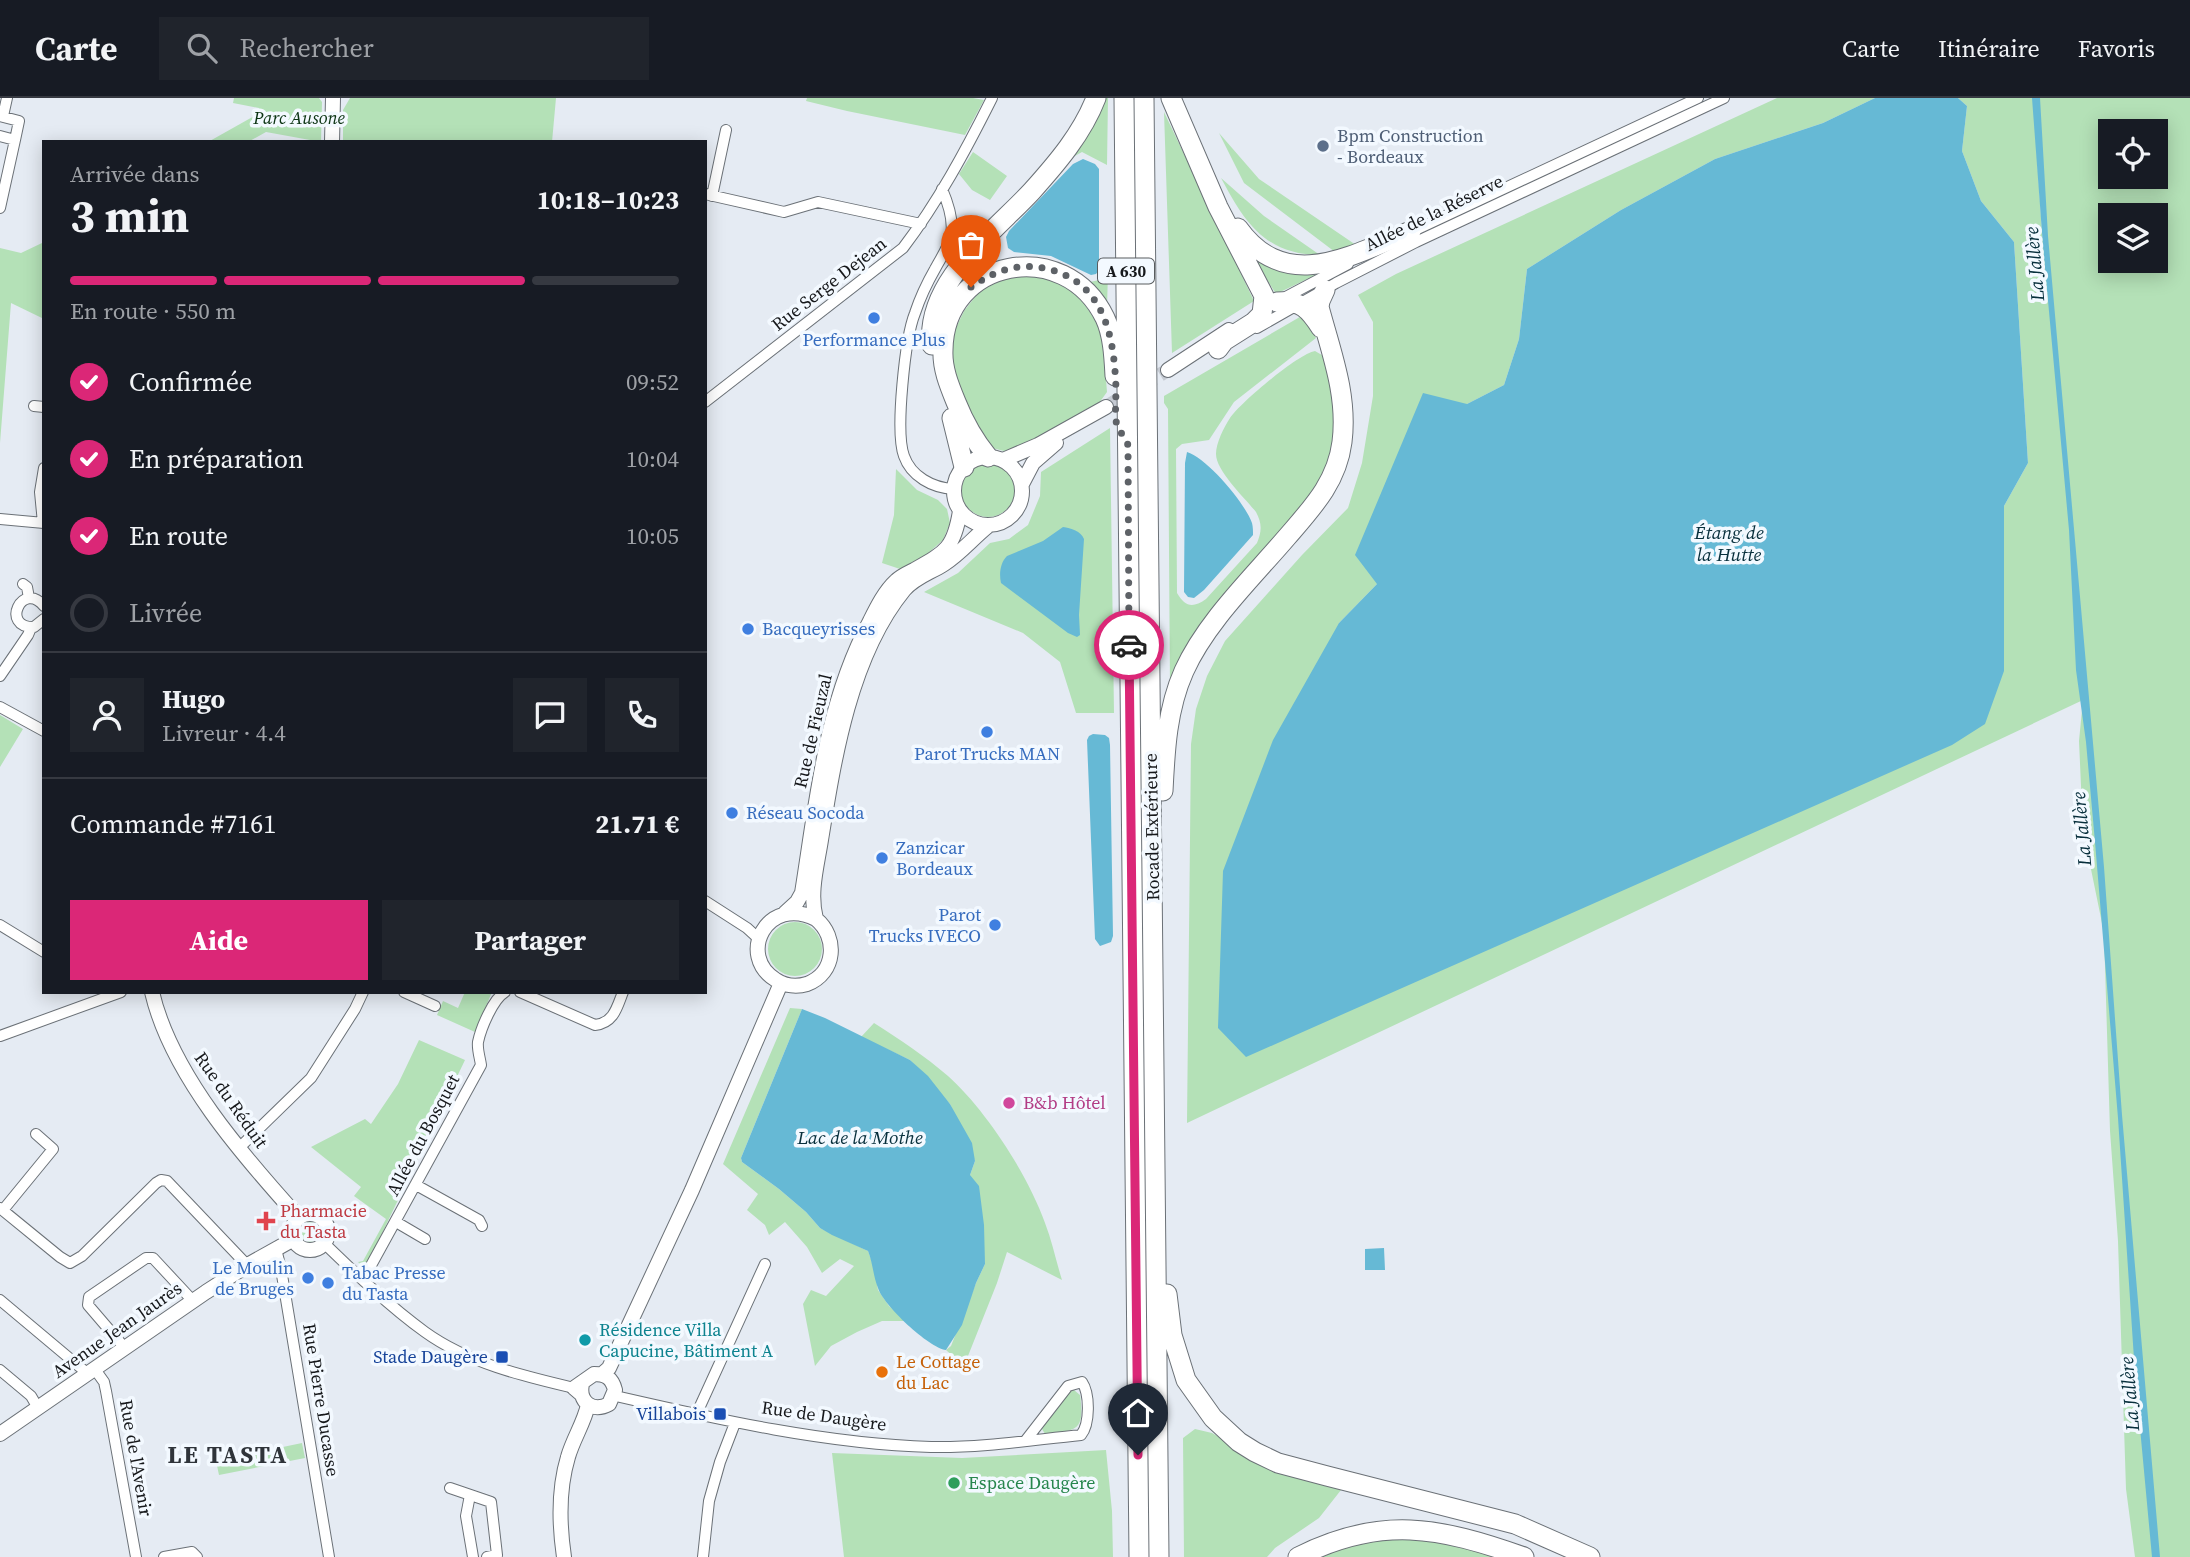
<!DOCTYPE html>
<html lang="fr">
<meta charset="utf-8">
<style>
body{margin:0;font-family:"Source Serif 4",serif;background:#20242c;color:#f1f3f6;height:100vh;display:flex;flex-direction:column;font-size:26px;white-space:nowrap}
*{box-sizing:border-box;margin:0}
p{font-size:23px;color:#9ea1a6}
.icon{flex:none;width:38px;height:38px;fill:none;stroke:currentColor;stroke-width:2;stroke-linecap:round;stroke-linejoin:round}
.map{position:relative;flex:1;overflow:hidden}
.sheet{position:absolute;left:42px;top:42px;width:665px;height:854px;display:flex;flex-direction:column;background:#171b24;border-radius:0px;box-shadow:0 4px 18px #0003}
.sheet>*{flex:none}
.fabs{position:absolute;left:2098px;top:21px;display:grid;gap:14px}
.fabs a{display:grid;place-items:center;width:70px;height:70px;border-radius:0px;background:#171b24;box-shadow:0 4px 18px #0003;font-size:35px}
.pin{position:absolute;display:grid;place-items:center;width:60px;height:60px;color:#fff;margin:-72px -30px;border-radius:50% 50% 50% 0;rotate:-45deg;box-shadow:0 0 7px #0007}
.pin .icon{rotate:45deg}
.courier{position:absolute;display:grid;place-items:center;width:70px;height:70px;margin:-35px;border:5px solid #db2777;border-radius:50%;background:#fff;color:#222;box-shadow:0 2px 9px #0007}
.overview em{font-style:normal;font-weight:700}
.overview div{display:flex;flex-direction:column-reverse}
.overview{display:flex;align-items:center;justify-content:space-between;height:119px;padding:0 28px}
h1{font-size:46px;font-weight:700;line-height:52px}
.bar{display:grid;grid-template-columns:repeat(4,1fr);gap:10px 7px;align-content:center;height:84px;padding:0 28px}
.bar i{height:9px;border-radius:5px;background:#363941}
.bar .active{background:#db2777}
.bar p{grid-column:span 4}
.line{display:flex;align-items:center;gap:18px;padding:0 28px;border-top:2px solid #363941}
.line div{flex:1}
.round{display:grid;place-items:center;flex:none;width:74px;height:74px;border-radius:0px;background:#20242c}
ol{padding:0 28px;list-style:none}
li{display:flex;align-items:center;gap:21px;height:77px}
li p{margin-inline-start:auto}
li .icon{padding:7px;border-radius:50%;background:#db2777;color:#fff;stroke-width:4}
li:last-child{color:#9ea1a6}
li i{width:38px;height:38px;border:4px solid #363941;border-radius:50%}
.action{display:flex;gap:14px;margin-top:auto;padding:14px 28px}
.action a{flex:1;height:80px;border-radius:0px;background:#db2777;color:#fff;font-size:28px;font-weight:700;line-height:80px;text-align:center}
.action a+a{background:#20242c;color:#f1f3f6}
header{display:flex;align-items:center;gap:42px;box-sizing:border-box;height:98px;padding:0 35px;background:#171b24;border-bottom:2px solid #363941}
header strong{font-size:33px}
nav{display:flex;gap:38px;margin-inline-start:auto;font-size:24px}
.search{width:490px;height:63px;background:#20242c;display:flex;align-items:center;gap:18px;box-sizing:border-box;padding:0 24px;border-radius:0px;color:#9ea1a6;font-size:26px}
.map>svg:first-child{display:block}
.green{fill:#b4e1b7;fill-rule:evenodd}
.water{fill:#66b9d5}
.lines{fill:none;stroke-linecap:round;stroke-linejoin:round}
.secondary-tunnel{stroke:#c6cbd3;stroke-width:14;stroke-dasharray:14 7;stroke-linecap:butt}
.street-casing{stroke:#6b7177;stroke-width:12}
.secondary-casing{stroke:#6b7177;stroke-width:16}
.highway-casing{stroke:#6b7177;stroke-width:21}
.street{stroke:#fff;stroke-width:10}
.secondary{stroke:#fff;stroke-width:14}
.highway{stroke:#fff;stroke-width:19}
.done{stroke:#5e6267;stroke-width:7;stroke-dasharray:0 12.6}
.route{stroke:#db2777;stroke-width:9}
.service-dot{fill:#5c6f8a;stroke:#f3f9ff;stroke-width:2.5}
.shop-dot{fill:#3f7fe0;stroke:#f3f9ff;stroke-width:2.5}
.hotel-dot{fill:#d1479c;stroke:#f3f9ff;stroke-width:2.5}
.health-dot{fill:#e0444e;stroke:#f3f9ff;stroke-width:2.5}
.culture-dot{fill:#0f9aa8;stroke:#f3f9ff;stroke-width:2.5}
.transit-dot{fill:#1a4fb4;stroke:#f3f9ff;stroke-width:2.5}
.food-dot{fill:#e8710a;stroke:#f3f9ff;stroke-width:2.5}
.leisure-dot{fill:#2e9e5b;stroke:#f3f9ff;stroke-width:2.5}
.labels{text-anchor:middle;stroke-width:7;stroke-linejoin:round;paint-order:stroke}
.shield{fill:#f3f9ff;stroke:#585c5f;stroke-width:2}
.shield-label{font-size:16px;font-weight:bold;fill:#16181b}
.park-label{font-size:18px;font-style:italic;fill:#0b3312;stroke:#f3f9ff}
.service-label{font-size:18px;fill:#4e5e75;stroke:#f3f9ff;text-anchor:start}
.street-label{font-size:18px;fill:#16181b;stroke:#f3f9ff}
.shop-label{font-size:18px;fill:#366cbe;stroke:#f3f9ff;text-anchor:start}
.hotel-label{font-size:18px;fill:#b23c85;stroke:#f3f9ff;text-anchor:start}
.health-label{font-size:18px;fill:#be3a42;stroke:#f3f9ff;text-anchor:start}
.culture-label{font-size:18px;fill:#0d838f;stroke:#f3f9ff;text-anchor:start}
.transit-label{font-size:18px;fill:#164399;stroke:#f3f9ff;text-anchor:end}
.food-label{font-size:18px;fill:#c56008;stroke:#f3f9ff;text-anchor:start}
.leisure-label{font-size:18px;fill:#27864d;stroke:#f3f9ff;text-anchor:start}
.water-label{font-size:19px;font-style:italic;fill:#072f3c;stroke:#f3f9ff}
.district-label{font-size:24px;font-weight:bold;letter-spacing:2px;fill:#2f343a;stroke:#f3f9ff}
</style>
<header>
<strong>Carte</strong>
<div class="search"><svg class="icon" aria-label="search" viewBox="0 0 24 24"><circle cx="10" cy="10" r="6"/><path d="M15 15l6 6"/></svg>Rechercher</div>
<nav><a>Carte</a><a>Itinéraire</a><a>Favoris</a></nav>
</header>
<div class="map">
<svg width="2190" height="1459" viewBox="0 0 2190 1459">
<rect width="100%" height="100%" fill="#e5ebf3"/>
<path class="green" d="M234 0H319L322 4 321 44 266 34 248 44H208L258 16 259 10 233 5Z
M350 0H556L552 44H343V12Z
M807 0H973L984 2 965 37 847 13 806 3Z
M1100 0H1108L1107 67 1082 54 1073 59Z
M1777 0H1875L1823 25 1715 61 1621 112 1527 171 1519 241 1504 287 1467 306 1378 485 1339 525 2004 573V408L2028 365 2014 144 1981 103 1962 53 1967 8 1958 0H2033L2043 148 2048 164 2035 0H2190V1459H2135L2126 1391 2118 1143 2110 1033 2104 835 2083 732 2079 643 2083 602 1187 1025 1191 646 1196 611 1207 578 1225 543 1302 457 1348 410 1362 365 1373 298V224L1358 197 1396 176ZM2110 33H2156V79H2110ZM2110 117H2156V163H2110Z
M1164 14 1254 203 1172 255Z
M1219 35 1259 81 1356 147 1335 154 1244 85Z
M973 54 1007 78 990 102 972 92 959 76Z
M1221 80 1264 118 1320 157C1265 157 1244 123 1221 80Z
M44 137V221L11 205 0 345V150L21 155 42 145Z
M1249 153 1324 173 1276 196Z
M1015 160C1045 160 1066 165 1090 184L1099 182 1108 174 1107 210 1041 164 957 196 956 182 973 171Z
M1030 176 1054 180 1075 192 1102 232 1107 294 1099 305 1024 350 1004 353 992 350 970 318 950 262 952 238 964 213 982 190 1005 179Z
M1305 216 1316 240 1234 304 1209 342 1182 346 1176 351 1177 495C1185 508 1192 511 1206 501L1257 445C1262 433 1262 425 1256 414 1245 400 1216 373 1216 356 1216 345 1224 329 1230 320 1240 305 1298 256 1315 253L1327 260 1338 323 1327 380 1170 592 1168 311 1164 305V298Z
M1110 330 1114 615H1076L1060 564 1023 535 924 494 958 475 990 445 1009 441 1028 427 1040 398 1041 374Z
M961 392a27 27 0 1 1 54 0a27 27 0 1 1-54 0Z
M896 371 917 392 938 402 947 411 950 425 943 442 926 457 900 471 882 465 894 417Z
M0 617 23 631 0 669Z
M768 851a27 27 0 1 1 54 0a27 27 0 1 1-54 0Z
M465 894H492L475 934 437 917 443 903 458 910Z
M790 910 802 911 741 1060 742 1064 779 1091 806 1114 820 1130 868 1153 874 1169 878 1192 889 1208 906 1223H882L857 1234 831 1248 815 1268 803 1206 811 1192 826 1198 854 1168 840 1161 822 1175 807 1149 785 1124 769 1137 765 1127 747 1112 758 1096 723 1066Z
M874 925C899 941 925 958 948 978 986 1012 1028 1077 1045 1125 1052 1143 1056 1163 1062 1182L1007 1154 997 1185 964 1268 946 1252 951 1248 976 1185 985 1166 970 1077 975 1063 950 1006 910 962 861 939Z
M419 942 465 962 365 1171 358 1164 363 1163 386 1121 354 1098 361 1089 311 1049 365 1021 371 1026 398 986Z
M298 1133a12 12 0 1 1 24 0a12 12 0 1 1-24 0Z
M1074 1292 1080 1297C1085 1333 1077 1333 1045 1336L1042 1331 1043 1328 1068 1293Z
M1195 1331 1212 1335 1276 1372 1341 1392 1319 1420 1275 1450 1267 1459H1184L1183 1340Z
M302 1345 305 1360 219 1377 216 1363Z
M1106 1352 1112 1413 1113 1459H844L832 1355 962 1360Z
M1401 1436 1509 1459H1312L1325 1451Z"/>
<path class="water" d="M1875 0H1958L1967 8 1962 53 1981 103 2014 144 2028 365 2004 408V573L1985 626 1952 647 1246 959 1218 930 1223 773 1273 642 1339 525 1377 486 1355 457 1423 295 1467 306 1504 287 1519 241 1527 171 1621 112 1715 61 1823 25Z
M2032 0H2040L2048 138 2104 769 2122 1017 2160 1459H2152L2135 1276 2118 1020 2095 744 2086 644 2076 572 2069 432 2043 148Z
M1083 61 1095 66 1099 71V172L1096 176 1091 177 1051 158 1014 154 1008 150 1006 139 1009 133 1073 66Z
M1187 354C1207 360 1245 405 1252 425 1253 429 1253 433 1253 437L1204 492 1194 500 1188 499 1184 494 1185 365Z
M1063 429C1071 430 1081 433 1084 441L1079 517 1080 537 1077 539 1068 535 1001 485C999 476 1000 465 1007 458L1043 443Z
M1093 636 1105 637 1109 640 1110 647 1113 838 1111 844 1100 848 1095 841 1087 642 1089 638Z
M802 911 825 920 910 962 928 978 950 1006 972 1045 975 1063 970 1077 979 1088 984 1127 985 1166 976 1185 962 1227 946 1252C929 1250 883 1207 878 1190 873 1178 873 1165 868 1153L832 1137 820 1130 806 1114 779 1091 742 1064 741 1060Z
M1384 1150 1385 1172H1365V1151Z"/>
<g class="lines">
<path class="secondary-tunnel" d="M1106 309 1168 272"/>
<defs>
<path id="street" d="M0 18 19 23 15 42 0 38
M3 18 7 0
M942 91C948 105 954 122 951 137 949 149 940 161 935 171 927 185 920 200 915 215 905 240 895 334 904 358 911 378 932 390 954 391
M705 96 784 114 818 104 921 126
M712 98 726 32
M0 110 15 42
M1409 135 1698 0
M1282 201 1348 166
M1257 230 1336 185 1416 144 1724 0
M705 304 903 150C938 104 966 52 992 0
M34 308 44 309
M0 421 44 425
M43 425 40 394 44 370
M23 486 27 489 29 500
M44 508C22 482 0 530 34 529L44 521
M0 578 28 537 31 530
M0 609 44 633
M705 803 747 830 759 841
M0 827 44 854
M404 894 435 908
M520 894 595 927C614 925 617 909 623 894
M0 938 121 894
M239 1050 311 980 355 911 363 894
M416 1087 479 1122 482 1128
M0 1110 60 1159 70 1165 82 1158 156 1085 161 1082 167 1083 247 1167
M3 1112 53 1051 36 1036
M396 1124 425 1141
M324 1145C356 1176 389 1208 425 1234 468 1265 523 1278 574 1290
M276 1151 281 1171 329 1459
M363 1182 481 967C480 960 477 951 478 944 481 930 493 901 505 894
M0 1202 87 1275
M124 1249 88 1207 89 1199 146 1160H153L193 1203
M94 1270 104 1284 106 1293 136 1459
M0 1272 31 1298 38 1310
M620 1299C720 1322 828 1346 931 1349 981 1350 1031 1342 1081 1337 1090 1326 1090 1296 1082 1284L1068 1288 1026 1342
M696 1317 765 1166
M450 1390 491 1404 497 1457 487 1459
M470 1397 466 1418 473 1459
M164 1459 192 1454 197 1459
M703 1459 709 1403 720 1364 735 1325"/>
<path id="secondary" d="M332 44 333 0
M1168 272 1229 232
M954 393a34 34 0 1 1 68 0a34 34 0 1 1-68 0Z
M1003 362 1038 347 1106 309
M1022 386 1033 365 1056 345
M785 815 797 804 802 795C817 702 825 607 870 523 877 509 885 493 896 483 901 478 908 475 914 472 946 454 954 450 960 413
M816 821C767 796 736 858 776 882 785 888 797 889 807 886 836 875 838 839 816 821 809 795 817 768 821 742 834 661 850 558 904 492 915 479 930 475 944 466 960 456 973 440 988 428
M152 894C171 976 243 1058 299 1120
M292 1134a18 18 0 1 1 36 0a18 18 0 1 1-36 0Z
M602 1276 609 1270 692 1092 781 885
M581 1296 574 1290 594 1276C606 1276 612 1280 615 1292L609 1306C593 1315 578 1304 582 1286
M0 1336 206 1194 251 1165 294 1141
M564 1459C559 1425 558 1392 568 1359 573 1341 584 1325 588 1307"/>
<path id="highway" d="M1124 0 1139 1459
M1144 0 1159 1459
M1171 0 1218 109 1264 198 1262 216 1254 224 1224 243 1218 251
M1238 130C1286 197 1352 157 1411 133
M1277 204C1301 202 1309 211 1321 230
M932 247C925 184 994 134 1032 93 1057 65 1082 36 1096 0
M952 320 964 369
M988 359C973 341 964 324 956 304 949 287 942 270 943 252 944 160 1065 137 1105 220 1113 237 1114 259 1115 278
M1163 693C1165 652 1167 611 1184 573 1206 524 1252 480 1287 439 1312 410 1337 384 1342 344 1348 297 1331 254 1319 209L1320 203 1325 192
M1167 1196 1172 1237 1186 1282 1213 1320 1239 1344 1255 1354 1278 1365 1327 1378 1515 1426 1590 1459
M1298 1459C1381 1417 1439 1429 1524 1459"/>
</defs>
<use href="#street" class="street-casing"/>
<use href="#secondary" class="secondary-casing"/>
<use href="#highway" class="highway-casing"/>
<use href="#street" class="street"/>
<use href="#secondary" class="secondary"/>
<use href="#highway" class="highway"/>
</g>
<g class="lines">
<path class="done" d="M971 189C995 172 1022 163 1052 172 1106 188 1114 241 1116 290 1116 301 1115 312 1116 323 1118 331 1124 339 1128 347L1129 547"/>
<path class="route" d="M1129 547 1138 1357"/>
</g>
<circle class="service-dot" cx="1323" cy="48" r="7"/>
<g class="shop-dot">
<circle cx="874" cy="220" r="7"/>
<circle cx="748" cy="531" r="7"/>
<circle cx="987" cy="634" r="7"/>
<circle cx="732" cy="715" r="7"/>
<circle cx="882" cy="760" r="7"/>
<circle cx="995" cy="827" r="7"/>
<circle cx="308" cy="1180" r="7"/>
<circle cx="328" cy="1185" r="7"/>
</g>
<circle class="hotel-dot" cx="1009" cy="1005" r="7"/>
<path class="health-dot" d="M262.5 1112.5h7v7h7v7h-7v7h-7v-7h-7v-7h7z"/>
<circle class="culture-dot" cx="585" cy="1242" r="7"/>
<g class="transit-dot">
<rect x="495" y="1252" width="14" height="14" rx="3.5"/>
<rect x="713" y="1309" width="14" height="14" rx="3.5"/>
</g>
<circle class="food-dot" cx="882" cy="1274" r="7"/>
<circle class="leisure-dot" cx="954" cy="1385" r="7"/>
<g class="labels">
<rect class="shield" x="1098" y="160.5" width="56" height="25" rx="5"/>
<g class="shield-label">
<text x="1126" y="179">A 630</text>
</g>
<g class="park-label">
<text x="299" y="26">Parc Ausone</text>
</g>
<g class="service-label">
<text x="1337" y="44">Bpm Construction<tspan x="1337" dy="21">- Bordeaux</tspan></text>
</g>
<g class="street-label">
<text transform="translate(1434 115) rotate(-26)" y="6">Allée de la Réserve</text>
<text transform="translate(829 186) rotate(-38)" y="6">Rue Serge Dejean</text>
<text transform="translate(813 633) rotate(-77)" y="6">Rue de Fieuzal</text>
<text transform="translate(1152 729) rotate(-91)" y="6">Rocade Extérieure</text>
<text transform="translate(231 1002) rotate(55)" y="6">Rue du Réduit</text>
<text transform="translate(423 1037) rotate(-62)" y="6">Allée du Bosquet</text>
<text transform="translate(117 1232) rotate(-35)" y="6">Avenue Jean Jaurès</text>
<text transform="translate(321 1302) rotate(81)" y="6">Rue Pierre Ducasse</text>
<text transform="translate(824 1318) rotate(8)" y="6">Rue de Daugère</text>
<text transform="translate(136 1360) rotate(80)" y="6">Rue de l'Avenir</text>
</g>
<g class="shop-label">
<text x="874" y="248" text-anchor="middle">Performance Plus</text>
<text x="762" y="537">Bacqueyrisses</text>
<text x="987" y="662" text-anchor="middle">Parot Trucks MAN</text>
<text x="746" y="721">Réseau Socoda</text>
<text x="896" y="756">Zanzicar<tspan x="896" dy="21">Bordeaux</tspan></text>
<text x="981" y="823" text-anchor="end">Parot<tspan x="981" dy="21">Trucks IVECO</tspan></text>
<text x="294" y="1176" text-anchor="end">Le Moulin<tspan x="294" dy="21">de Bruges</tspan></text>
<text x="342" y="1181">Tabac Presse<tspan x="342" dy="21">du Tasta</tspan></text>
</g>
<g class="hotel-label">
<text x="1023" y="1011">B&amp;b Hôtel</text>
</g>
<g class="health-label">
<text x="280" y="1119">Pharmacie<tspan x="280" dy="21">du Tasta</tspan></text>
</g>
<g class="culture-label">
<text x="599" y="1238">Résidence Villa<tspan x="599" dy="21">Capucine, Bâtiment A</tspan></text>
</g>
<g class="transit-label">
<text x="488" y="1265">Stade Daugère</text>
<text x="706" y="1322">Villabois</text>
</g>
<g class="food-label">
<text x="896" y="1270">Le Cottage<tspan x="896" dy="21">du Lac</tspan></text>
</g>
<g class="leisure-label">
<text x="968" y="1391">Espace Daugère</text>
</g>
<g class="water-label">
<text transform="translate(2034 166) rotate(-95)" y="7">La Jallère</text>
<text x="1729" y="441">Étang de<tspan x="1729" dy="22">la Hutte</tspan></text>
<text transform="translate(2081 731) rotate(-95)" y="7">La Jallère</text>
<text x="860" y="1046">Lac de la Mothe</text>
<text transform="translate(2129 1296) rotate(-95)" y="7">La Jallère</text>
</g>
<g class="district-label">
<text x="228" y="1365">LE TASTA</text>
</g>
</g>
</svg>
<div class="fabs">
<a><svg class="icon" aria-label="locate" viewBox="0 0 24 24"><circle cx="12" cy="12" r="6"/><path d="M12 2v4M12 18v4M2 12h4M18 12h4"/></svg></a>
<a><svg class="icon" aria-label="layers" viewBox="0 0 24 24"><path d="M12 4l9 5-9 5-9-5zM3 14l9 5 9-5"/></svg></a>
</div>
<div class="pin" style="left:971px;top:189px;background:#ea580c"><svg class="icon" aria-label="bag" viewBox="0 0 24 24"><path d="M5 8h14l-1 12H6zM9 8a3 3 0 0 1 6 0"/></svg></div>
<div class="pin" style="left:1138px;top:1357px;background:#1f2937"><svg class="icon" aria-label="home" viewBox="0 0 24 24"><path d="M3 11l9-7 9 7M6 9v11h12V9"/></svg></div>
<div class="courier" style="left:1129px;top:547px"><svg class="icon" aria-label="car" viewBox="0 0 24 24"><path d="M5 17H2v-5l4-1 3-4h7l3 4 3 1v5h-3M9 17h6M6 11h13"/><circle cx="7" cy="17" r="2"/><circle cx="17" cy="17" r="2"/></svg></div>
<section class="sheet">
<div class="overview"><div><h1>3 min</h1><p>Arrivée dans</p></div><em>10:18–10:23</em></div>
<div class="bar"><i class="active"></i><i class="active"></i><i class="active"></i><i></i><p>En route · 550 m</p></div>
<ol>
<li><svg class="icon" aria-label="check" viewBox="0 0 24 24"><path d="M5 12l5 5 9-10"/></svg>Confirmée<p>09:52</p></li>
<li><svg class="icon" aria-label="check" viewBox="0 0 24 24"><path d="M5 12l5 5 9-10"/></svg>En préparation<p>10:04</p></li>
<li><svg class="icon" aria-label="check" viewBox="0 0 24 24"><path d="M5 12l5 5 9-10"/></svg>En route<p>10:05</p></li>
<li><i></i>Livrée</li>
</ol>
<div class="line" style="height:126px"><a class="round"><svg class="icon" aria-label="person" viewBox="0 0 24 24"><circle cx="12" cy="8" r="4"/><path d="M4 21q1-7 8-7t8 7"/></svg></a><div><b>Hugo</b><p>Livreur · 4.4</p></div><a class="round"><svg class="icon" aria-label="chat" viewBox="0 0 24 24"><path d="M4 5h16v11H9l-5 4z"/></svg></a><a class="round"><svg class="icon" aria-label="phone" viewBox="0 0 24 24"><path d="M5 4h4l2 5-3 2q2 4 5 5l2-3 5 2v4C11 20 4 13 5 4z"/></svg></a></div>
<div class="line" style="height:91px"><div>Commande #7161</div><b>21.71 €</b></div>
<div class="action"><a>Aide</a><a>Partager</a></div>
</section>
</div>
